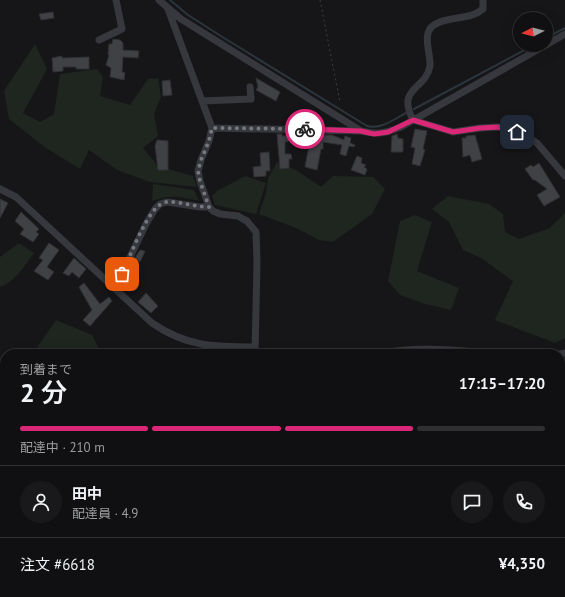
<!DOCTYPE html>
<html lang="ja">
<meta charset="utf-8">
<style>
body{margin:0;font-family:"PT Sans","Noto Sans JP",sans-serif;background:#19191b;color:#f1f3f6;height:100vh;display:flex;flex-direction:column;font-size:15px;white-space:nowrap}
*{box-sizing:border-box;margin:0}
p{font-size:13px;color:#9c9d9f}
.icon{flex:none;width:22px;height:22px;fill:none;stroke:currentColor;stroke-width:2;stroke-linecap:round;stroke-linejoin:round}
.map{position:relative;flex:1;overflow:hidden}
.details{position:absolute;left:0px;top:349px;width:565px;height:248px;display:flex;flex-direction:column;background:#101012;border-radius:16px 16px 0 0;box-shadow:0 4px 16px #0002,0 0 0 1px #303032}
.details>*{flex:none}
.needle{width:26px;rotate:264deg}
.buttons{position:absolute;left:513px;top:12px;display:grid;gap:8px}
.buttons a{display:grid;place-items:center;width:40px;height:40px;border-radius:50%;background:#101012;box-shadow:0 4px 16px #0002,0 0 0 1px #303032;font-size:20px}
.pin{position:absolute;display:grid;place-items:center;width:34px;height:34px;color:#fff;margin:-17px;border-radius:8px;box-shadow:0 2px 6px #0006}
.courier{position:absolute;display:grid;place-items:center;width:40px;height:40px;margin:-20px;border:3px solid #db2777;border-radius:50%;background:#fff;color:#222;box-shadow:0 1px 5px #0007}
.headline em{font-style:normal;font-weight:600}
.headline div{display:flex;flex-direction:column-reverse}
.headline{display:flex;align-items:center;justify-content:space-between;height:68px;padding:0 20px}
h1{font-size:26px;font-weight:600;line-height:30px}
.bar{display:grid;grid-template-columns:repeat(4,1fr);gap:6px 4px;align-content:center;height:48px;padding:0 20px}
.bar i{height:5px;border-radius:3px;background:#303032}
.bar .current{background:#db2777}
.bar p{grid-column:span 4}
.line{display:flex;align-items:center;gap:10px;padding:0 20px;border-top:1px solid #303032}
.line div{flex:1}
.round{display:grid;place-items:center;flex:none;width:42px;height:42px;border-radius:21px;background:#19191b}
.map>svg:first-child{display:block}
.green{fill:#1e261f}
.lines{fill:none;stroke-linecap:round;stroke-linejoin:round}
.stream{stroke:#2c353c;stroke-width:2}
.building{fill:#404145;stroke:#303034}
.path{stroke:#3d3f44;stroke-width:1;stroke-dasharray:2 3;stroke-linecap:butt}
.street{stroke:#37383d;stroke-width:7}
.done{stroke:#757880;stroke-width:4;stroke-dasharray:0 7.2}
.route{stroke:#db2777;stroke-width:5}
</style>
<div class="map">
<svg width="565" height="597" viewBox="0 0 565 597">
<rect width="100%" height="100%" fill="#161618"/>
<path class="green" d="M35 44 47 69 23 113 40 122 54 114 60 74 97 69 103 77 100 96 130 105 148 79 158 78 161 97 154 114 158 136 143 148 158 166 193 176 197 187 150 182 117 170 89 150 80 169 43 146 9 119 4 91Z
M277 162 296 170 321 187 333 176 373 177 385 189 372 214 333 242 319 240 296 228 259 214 266 193 268 178Z
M245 176 266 183 256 214 215 205 212 196 217 191Z
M153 184 194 190 199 201C179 197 173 194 152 201Z
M448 196 489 204 503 214 505 232 519 239 550 228 565 213V338L555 343 495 320 513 281 481 258 463 250 449 222 432 209Z
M415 215 432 222 417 271 459 288 451 310 422 303 400 295 388 281 400 221Z
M19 243 34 253C25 265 15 282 0 287V257Z
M56 320 92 335 101 353 71 354 67 351 66 354H37L36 349Z
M565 380V461L560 459V382Z
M5 460V592H107L106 597H0V463Z
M253 592H354L355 597H261Z
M391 592H422L424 597H393Z"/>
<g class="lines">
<path class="stream" d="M170 0 188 15 224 38 367 126C381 130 394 119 406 113
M546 38 565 28
M414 109 534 45"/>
</g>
<path class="building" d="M53 12 54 18 41 20 39 14Z
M113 39 120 40 123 43V50L139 51 138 58 123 57 122 72 125 73 124 80 110 77 111 68 106 65 109 55 108 54 109 44H112Z
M62 56V58L89 57V69H76V67H63V71L53 72 52 58Z
M256 78 280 92 276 101 256 90 258 87Z
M170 80 172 95 163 96 162 81Z
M415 129 427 131 423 149 425 150 420 166 412 164 415 148 411 147Z
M277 134H282V136L295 135V141L285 142V154H291L292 159H289V168L280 169Z
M397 134 398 138 403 139V152H391L392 136Z
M311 135H332L344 140 345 136 351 138 350 143 355 145 354 147 349 146 346 156 340 154 342 145 323 142V149H321L317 170 305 167Z
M475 135 482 159 472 162 470 155 463 157 462 138H466V136Z
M157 140 168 141V170H158L155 146Z
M269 152 270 171H266V176L254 177 253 167 261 166 260 153Z
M357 156 362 158 361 163 366 165 364 167 367 169 365 175 351 170Z
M539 163 560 197 544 206 537 195 547 189 535 180H533L525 169 531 165 533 167Z
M0 199 8 203 0 218Z
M21 212 39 229 36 232 39 234 33 242 20 234 24 229 15 221Z
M49 243 59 250 47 267 54 272 48 280 34 271 43 260 39 258Z
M140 250 145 251 140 262 135 258Z
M74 258 86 269 79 278 72 272 69 276 63 273Z
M84 283 100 304 109 297 112 301 90 326 83 320 92 310 79 287Z
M146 293 158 306 151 313 138 302Z"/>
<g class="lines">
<path class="path" d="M320 0 340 102"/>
<path class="street" d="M159 0 181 19 361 131C378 135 386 133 401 127L546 45
M483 0V9C469 21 449 15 434 25 421 33 431 54 430 66 426 90 396 87 413 120L453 132 480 128 498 127 511 130 527 136 537 143 565 176
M168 9 212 128 209 141 201 160 198 171 200 181 209 207 213 211 220 214 238 216 243 219 247 221 256 232 257 262 255 354
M99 40 122 29 116 0
M546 45 565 34
M202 101 251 99 250 87
M212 128 359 131
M0 189 16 197 152 323C187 347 214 347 255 347
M115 288 146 224 155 209 160 204 167 202 174 203 200 207H209
M377 354C419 345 460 351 503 354
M560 354 565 353
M389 592 391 597"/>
</g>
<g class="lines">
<path class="done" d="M122 274C130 256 143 222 156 208 159 205 162 203 166 202 180 201 195 207 209 207L200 181 198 171 201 160 209 141 212 128 305 129"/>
<path class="route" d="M305 129 361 131 374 134 388 132 413 120 453 132 480 128 498 127 517 132"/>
</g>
</svg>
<div class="buttons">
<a><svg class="needle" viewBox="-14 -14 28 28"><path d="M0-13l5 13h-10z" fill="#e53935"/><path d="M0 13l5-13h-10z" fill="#9c9d9f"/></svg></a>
</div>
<div class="pin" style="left:122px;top:274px;background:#ea580c"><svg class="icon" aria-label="bag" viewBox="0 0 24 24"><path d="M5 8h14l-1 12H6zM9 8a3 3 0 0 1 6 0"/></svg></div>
<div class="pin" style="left:517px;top:132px;background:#1f2937"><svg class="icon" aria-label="home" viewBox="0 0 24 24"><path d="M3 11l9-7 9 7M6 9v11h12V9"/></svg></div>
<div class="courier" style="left:305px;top:129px"><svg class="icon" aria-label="bike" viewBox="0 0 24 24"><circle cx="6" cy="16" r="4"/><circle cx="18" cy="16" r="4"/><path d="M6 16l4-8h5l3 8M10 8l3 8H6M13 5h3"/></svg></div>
<section class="details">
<div class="headline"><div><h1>2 分</h1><p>到着まで</p></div><em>17:15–17:20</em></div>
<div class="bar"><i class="current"></i><i class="current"></i><i class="current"></i><i></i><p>配達中 · 210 m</p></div>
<div class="line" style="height:72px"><a class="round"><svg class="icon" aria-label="person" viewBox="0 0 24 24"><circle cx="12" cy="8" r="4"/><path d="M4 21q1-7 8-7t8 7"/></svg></a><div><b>田中</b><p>配達員 · 4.9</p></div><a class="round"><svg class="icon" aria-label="chat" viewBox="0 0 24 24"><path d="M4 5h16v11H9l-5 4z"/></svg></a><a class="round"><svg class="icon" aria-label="phone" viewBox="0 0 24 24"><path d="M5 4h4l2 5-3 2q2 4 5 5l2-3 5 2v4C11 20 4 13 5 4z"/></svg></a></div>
<div class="line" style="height:52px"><div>注文 #6618</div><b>¥4,350</b></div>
</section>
</div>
